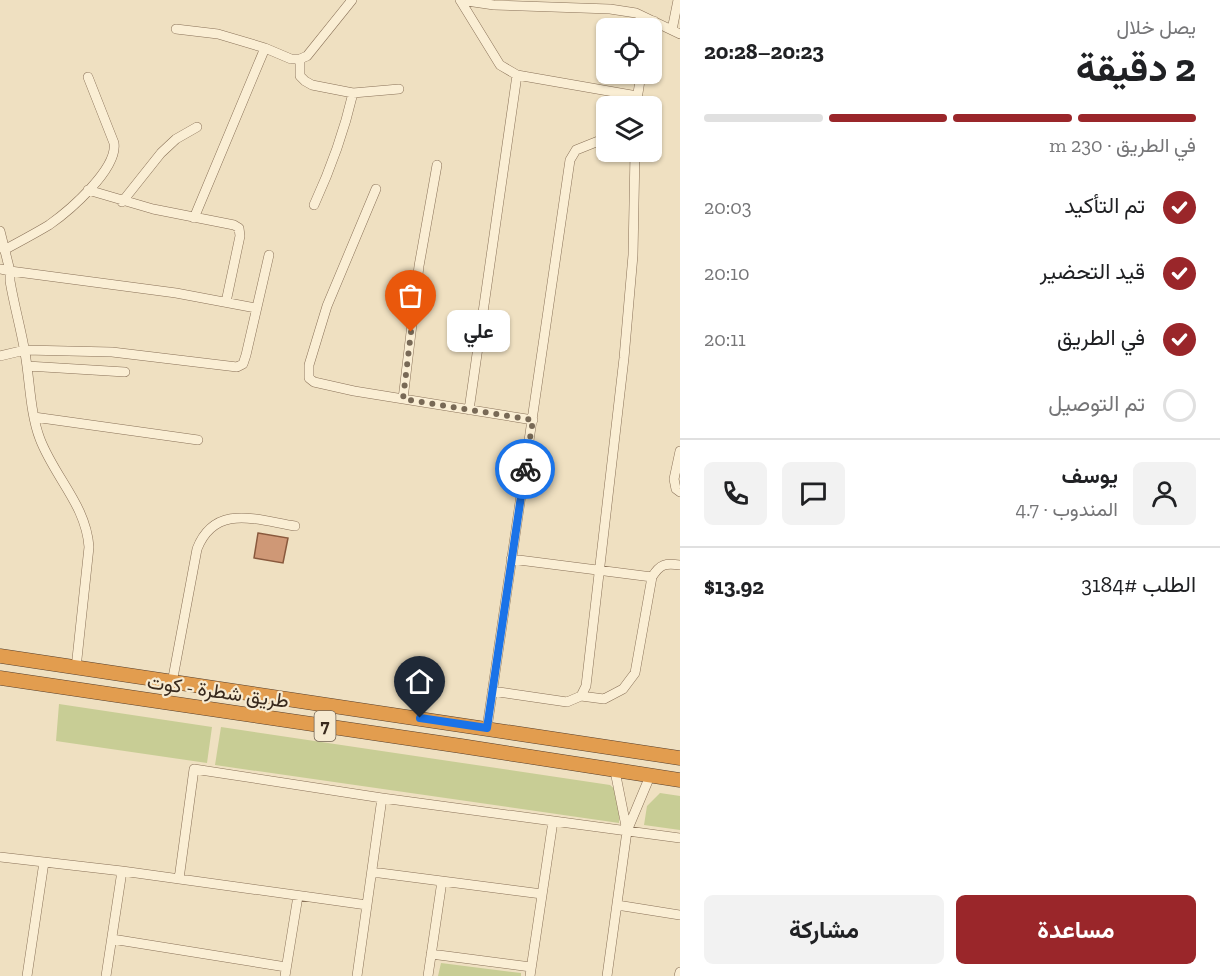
<!DOCTYPE html>
<html lang="ar">
<meta charset="utf-8">
<style>
body{margin:0;font-family:"Zilla Slab",Vazirmatn,serif;background:#f2f2f2;color:#202124;direction:rtl;height:100vh;display:flex;flex-direction:column;font-size:22px;white-space:nowrap}
*{box-sizing:border-box;margin:0}
p{font-size:20px;color:#757577}
.icon{flex:none;width:33px;height:33px;fill:none;stroke:currentColor;stroke-width:2;stroke-linecap:round;stroke-linejoin:round}
.map{position:relative;flex:1;overflow:hidden;direction:ltr}
.sheet{display:flex;flex-direction:column;background:#fff;width:540px}
.sheet>*{flex:none}
.tools{position:absolute;left:596px;top:18px;display:grid;gap:12px}
.tools a{display:grid;place-items:center;width:66px;height:66px;border-radius:9px;background:#fff;box-shadow:0 2px 4px #0004;font-size:30px}
.pin{position:absolute;display:grid;place-items:center;width:51px;height:51px;color:#fff;margin:-62px -26px;border-radius:50% 50% 50% 0;rotate:-45deg;box-shadow:0 0 6px #0007}
.pin .icon{rotate:45deg}
.courier{position:absolute;display:grid;place-items:center;width:60px;height:60px;margin:-30px;border:4px solid #1a73e8;border-radius:50%;background:#fff;color:#222;box-shadow:0 2px 8px #0007}
.bubble{position:absolute;height:42px;border-radius:9px;background:#fff;box-shadow:0 2px 4px #0004;font-size:20px;font-weight:700;line-height:42px;text-align:center;direction:rtl}
.head em{font-style:normal;font-weight:700}
.head div{display:flex;flex-direction:column-reverse}
.head{display:flex;align-items:center;justify-content:space-between;height:102px;padding:0 24px}
h1{font-size:39px;font-weight:700;line-height:45px}
.bar{display:grid;grid-template-columns:repeat(4,1fr);gap:9px 6px;align-content:center;height:72px;padding:0 24px}
.bar i{height:8px;border-radius:4px;background:#e0e0e0}
.bar .current{background:#9a262a}
.bar p{grid-column:span 4}
.line{display:flex;align-items:center;gap:15px;padding:0 24px;border-top:2px solid #e0e0e0}
.line div{flex:1}
.round{display:grid;place-items:center;flex:none;width:63px;height:63px;border-radius:9px;background:#f2f2f2}
ol{padding:0 24px;list-style:none}
li{display:flex;align-items:center;gap:18px;height:66px}
li p{margin-inline-start:auto}
li .icon{padding:6px;border-radius:50%;background:#9a262a;color:#fff;stroke-width:4}
li:last-child{color:#757577}
li i{width:33px;height:33px;border:3px solid #e0e0e0;border-radius:50%}
.button{display:flex;gap:12px;margin-top:auto;padding:12px 24px}
.button a{flex:1;height:69px;border-radius:9px;background:#9a262a;color:#fff;font-size:24px;font-weight:700;line-height:69px;text-align:center}
.button a+a{background:#f2f2f2;color:#202124}
main{display:flex;flex:1;min-height:0}
.map>svg:first-child{display:block}
.green{fill:#c8cd95}
.building{fill:#cf9876;stroke:#89593d;stroke-width:1.5}
.lines{fill:none;stroke-linecap:round;stroke-linejoin:round}
.minor-casing{stroke:#897158;stroke-width:10}
.highway-casing{stroke:#573f2c;stroke-width:15}
.minor{stroke:#faeed4;stroke-width:9}
.highway{stroke:#e29d4f;stroke-width:14}
.done{stroke:#786956;stroke-width:6;stroke-dasharray:0 10.8}
.route{stroke:#1a73e8;stroke-width:8}
.labels{text-anchor:middle;stroke-width:4.5;stroke-linejoin:round;paint-order:stroke}
.shield{fill:#f6ead1;stroke:#716353;stroke-width:1.5}
.shield-label{font-size:18px;font-weight:bold;fill:#38291d}
.street-label{font-size:20px;fill:#38291d;stroke:#f6ead1}
</style>
<main>
<section class="sheet">
<div class="head"><div><h1>2 دقيقة</h1><p>يصل خلال</p></div><em>20:23–20:28</em></div>
<div class="bar"><i class="current"></i><i class="current"></i><i class="current"></i><i></i><p>في الطريق · 230 m</p></div>
<ol>
<li><svg class="icon" aria-label="check" viewBox="0 0 24 24"><path d="M5 12l5 5 9-10"/></svg>تم التأكيد<p>20:03</p></li>
<li><svg class="icon" aria-label="check" viewBox="0 0 24 24"><path d="M5 12l5 5 9-10"/></svg>قيد التحضير<p>20:10</p></li>
<li><svg class="icon" aria-label="check" viewBox="0 0 24 24"><path d="M5 12l5 5 9-10"/></svg>في الطريق<p>20:11</p></li>
<li><i></i>تم التوصيل</li>
</ol>
<div class="line" style="height:108px"><a class="round"><svg class="icon" aria-label="person" viewBox="0 0 24 24"><circle cx="12" cy="8" r="4"/><path d="M4 21q1-7 8-7t8 7"/></svg></a><div><b>يوسف</b><p>المندوب · 4.7</p></div><a class="round"><svg class="icon" aria-label="chat" viewBox="0 0 24 24"><path d="M4 5h16v11H9l-5 4z"/></svg></a><a class="round"><svg class="icon" aria-label="phone" viewBox="0 0 24 24"><path d="M5 4h4l2 5-3 2q2 4 5 5l2-3 5 2v4C11 20 4 13 5 4z"/></svg></a></div>
<div class="line" style="height:78px"><div>الطلب #3184</div><b>$13.92</b></div>
<div class="button"><a>مساعدة</a><a>مشاركة</a></div>
</section>
<div class="map">
<svg width="680" height="976" viewBox="0 0 680 976">
<rect width="100%" height="100%" fill="#efe0c1"/>
<path class="green" d="M59 704 212 727 207 763 56 741Z
M221 727 610 785C622 794 619 809 619 823L215 765Z
M660 793 680 796V830L644 825 647 806Z
M441 963 521 973V976H438Z"/>
<path class="building" d="M258 533 288 538 283 563 254 558Z"/>
<g class="lines">
<defs>
<path id="minor" d="M460 0 494 5 610 9 636 13 680 34
M460 0 500 65 517 75 637 96
M176 29 218 34 265 48 291 59H300L307 56 352 0
M672 30 678 0
M651 34 654 21
M300 59V76L305 81 312 85 353 93 399 89
M636 106 641 74
M376 189 327 306 309 365V378L314 382 354 391 533 420
M88 190 153 209 234 225 239 228 240 236 226 302
M122 202 161 153 176 139 197 127
M314 205C331 168 344 132 353 93
M194 218 265 48
M0 231 10 271 0 269
M4 250C19 242 34 234 49 225 69 211 118 169 114 143L88 77
M0 356 25 350 112 352 237 367 243 364 246 355 269 255
M27 366 125 372
M403 399 419 266 437 165
M469 410 517 75
M34 417 198 440
M680 451 674 479 676 489 680 492
M511 559 652 577
M76 668 89 547C86 505 55 478 40 439 30 413 30 381 25 353 21 329 14 305 10 281V271L176 293 256 308
M172 683 197 549C215 503 257 520 295 526
M492 691 567 702 581 696 586 686 624 358 633 255 635 152
M581 696 604 699 623 689 635 673 652 577C660 564 665 563 680 565
M487 728 570 160 576 150 606 138
M615 771 627 831
M0 857 122 871 367 905
M372 872 542 894
M179 879 194 769 382 798 680 838
M617 905 680 915
M112 939 286 967
M431 954 531 967
M27 976 44 862
M106 976 122 871
M285 976 298 896
M357 976 382 798
M428 976 442 881
M530 976 553 821
M607 976 627 831 650 776
M679 976 680 972"/>
<path id="highway" d="M0 656 680 758
M0 678 461 746 680 780"/>
</defs>
<use href="#minor" class="minor-casing"/>
<use href="#highway" class="highway-casing"/>
<use href="#minor" class="minor"/>
<use href="#highway" class="highway"/>
</g>
<g class="lines">
<path class="done" d="M411 332 403 399 533 420 525 469"/>
<path class="route" d="M420 718 487 728 525 469"/>
</g>
<g class="labels">
<rect class="shield" x="314.5" y="711" width="21" height="30" rx="4.5"/>
<g class="shield-label">
<text x="325" y="732">7</text>
</g>
<g class="street-label">
<text transform="translate(218 691) rotate(8)" y="7">طريق شطرة - كوت</text>
</g>
</g>
</svg>
<div class="tools">
<a><svg class="icon" aria-label="locate" viewBox="0 0 24 24"><circle cx="12" cy="12" r="6"/><path d="M12 2v4M12 18v4M2 12h4M18 12h4"/></svg></a>
<a><svg class="icon" aria-label="layers" viewBox="0 0 24 24"><path d="M12 4l9 5-9 5-9-5zM3 14l9 5 9-5"/></svg></a>
</div>
<div class="pin" style="left:411px;top:332px;background:#ea580c"><svg class="icon" aria-label="bag" viewBox="0 0 24 24"><path d="M5 8h14l-1 12H6zM9 8a3 3 0 0 1 6 0"/></svg></div>
<div class="pin" style="left:420px;top:718px;background:#1f2937"><svg class="icon" aria-label="home" viewBox="0 0 24 24"><path d="M3 11l9-7 9 7M6 9v11h12V9"/></svg></div>
<div class="courier" style="left:525px;top:469px"><svg class="icon" aria-label="bike" viewBox="0 0 24 24"><circle cx="6" cy="16" r="4"/><circle cx="18" cy="16" r="4"/><path d="M6 16l4-8h5l3 8M10 8l3 8H6M13 5h3"/></svg></div>
<div class="bubble" style="left:447px;top:310px;width:63px">علي</div>
</div>
</main>
